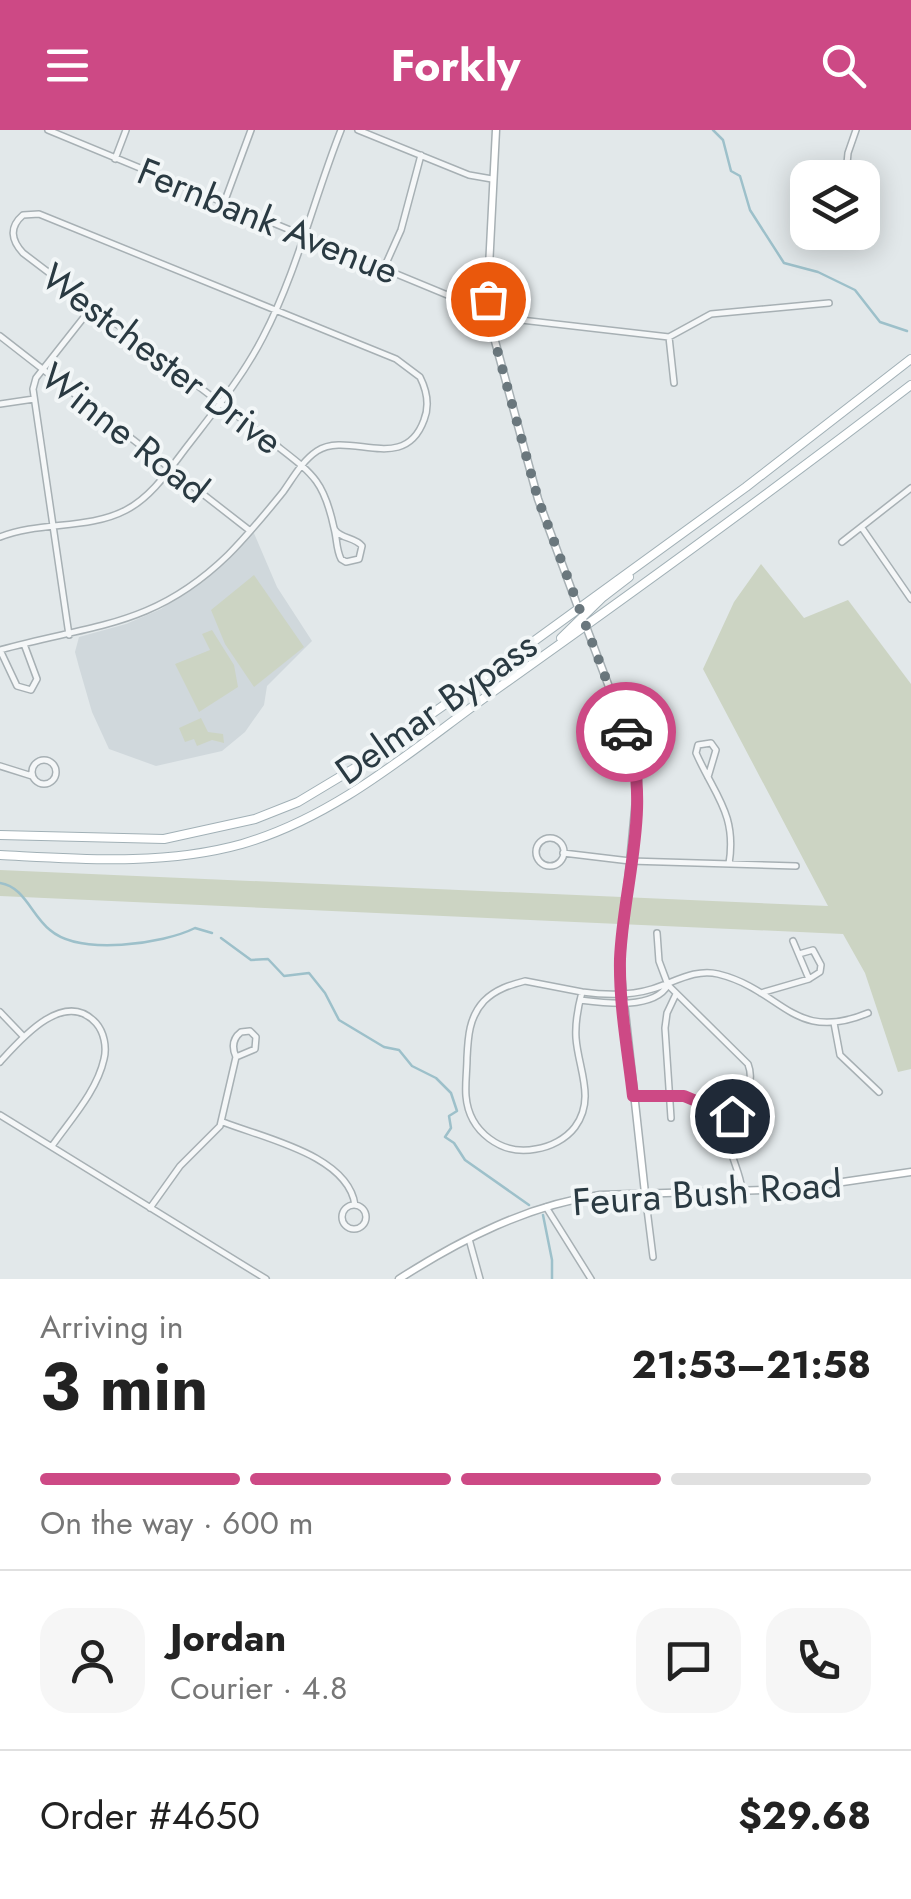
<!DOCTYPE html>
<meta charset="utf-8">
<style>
body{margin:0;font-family:Jost,sans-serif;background:#f6f6f6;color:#222;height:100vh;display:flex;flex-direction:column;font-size:38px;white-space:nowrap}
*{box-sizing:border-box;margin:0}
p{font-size:32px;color:#767676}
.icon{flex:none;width:55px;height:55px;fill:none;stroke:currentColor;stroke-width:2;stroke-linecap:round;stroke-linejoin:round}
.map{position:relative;height:1149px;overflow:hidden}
.drawer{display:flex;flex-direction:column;background:#fff;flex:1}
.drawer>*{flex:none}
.fabs{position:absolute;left:790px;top:30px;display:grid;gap:20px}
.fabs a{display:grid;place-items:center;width:90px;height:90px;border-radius:20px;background:#fff;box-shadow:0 5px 25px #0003;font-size:50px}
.pin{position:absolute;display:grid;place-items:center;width:85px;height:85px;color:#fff;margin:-42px;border:5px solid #fff;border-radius:50%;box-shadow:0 2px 10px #0007}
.courier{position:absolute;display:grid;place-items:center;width:100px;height:100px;margin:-50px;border:8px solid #cd4985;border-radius:50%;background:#fff;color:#222;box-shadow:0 2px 12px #0007}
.head em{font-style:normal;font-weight:700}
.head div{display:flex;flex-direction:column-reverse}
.head{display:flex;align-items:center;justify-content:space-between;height:170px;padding:0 40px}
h1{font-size:65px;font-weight:700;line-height:75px}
.bar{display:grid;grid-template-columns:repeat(4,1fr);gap:15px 10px;align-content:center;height:120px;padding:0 40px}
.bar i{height:12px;border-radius:8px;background:#e0e0e0}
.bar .active{background:#cd4985}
.bar p{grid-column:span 4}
.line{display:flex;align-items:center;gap:25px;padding:0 40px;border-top:2px solid #e0e0e0}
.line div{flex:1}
.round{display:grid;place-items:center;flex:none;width:105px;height:105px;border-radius:30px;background:#f6f6f6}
header{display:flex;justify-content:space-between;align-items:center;height:130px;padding:0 40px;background:#cd4985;color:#fff;font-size:45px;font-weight:700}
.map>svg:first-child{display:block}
.built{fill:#d0d8dc}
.green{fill:#ccd4c3}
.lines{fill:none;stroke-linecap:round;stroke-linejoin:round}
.stream{stroke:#9dc0ca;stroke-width:2.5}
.minor-casing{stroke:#a7b0b4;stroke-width:8}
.secondary-casing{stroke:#a7b0b4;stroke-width:9}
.primary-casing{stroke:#a1b0b6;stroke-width:10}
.minor{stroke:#f5f7f8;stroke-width:5}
.secondary{stroke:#fff;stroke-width:6}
.primary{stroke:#fff;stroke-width:8}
.done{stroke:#6a777d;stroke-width:10;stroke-dasharray:0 18}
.route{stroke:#cd4985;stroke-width:12}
.labels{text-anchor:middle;stroke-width:8;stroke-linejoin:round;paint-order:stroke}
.street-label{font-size:38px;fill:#2a3a42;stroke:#f2f6f7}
</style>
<header><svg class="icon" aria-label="menu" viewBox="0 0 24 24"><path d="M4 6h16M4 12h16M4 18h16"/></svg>Forkly<svg class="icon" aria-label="search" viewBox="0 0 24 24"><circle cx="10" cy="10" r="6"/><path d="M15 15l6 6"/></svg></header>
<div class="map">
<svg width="911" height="1149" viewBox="0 0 911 1149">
<rect width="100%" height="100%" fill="#e2e8ea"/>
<path class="built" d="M253 401 277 457 312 511 267 556 264 575 245 602 222 621 156 636 109 619 92 582 79 537 75 522 79 507 126 494 161 479 220 436Z"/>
<path class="green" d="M761 434 804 488 848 470 911 554V939L898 942 865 843 843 804 0 766V740L828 776 703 539 734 472Z
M254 445 304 517 254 557 225 514 211 480Z
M212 500 234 535 238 557 199 582 175 534 210 520 202 504Z
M201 588 208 602 223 604 224 613 212 610 197 616 194 609 185 612 179 598Z"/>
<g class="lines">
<path class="stream" d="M713 0 723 10 731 41 740 46 750 80 784 133 818 142 855 160 880 192 907 201
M0 753C25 757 31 785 50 800 80 826 163 814 195 798L212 803
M221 808 251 830 268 829 284 846 309 843 325 863 339 890 384 917 399 920 412 936 436 948 451 963 457 981 449 986 451 998 445 1007 454 1013 465 1030 529 1075
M543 1085 552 1130V1149"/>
<defs>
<path id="minor" d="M48 0 503 188 669 207 711 184 829 173
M358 0 469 45 492 49
M115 29 126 0
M846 44 848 23 856 0
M862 60V71
M224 73 251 0
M384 138 401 100 421 25
M0 206 249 400
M669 207 674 253
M0 274 34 269
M862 398 911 469
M0 407C40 391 88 400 126 380 153 366 171 337 189 314 216 279 243 246 263 207 297 142 314 68 341 0
M842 412 911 358
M69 505 33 259 36 248 92 177
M0 520C92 494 153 498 228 425 247 406 266 383 283 362 293 348 302 331 317 321 349 300 404 345 424 290 430 275 427 261 420 247L396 229 39 84 23 85C9 97 11 110 23 123L277 316C313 344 324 351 334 398 337 408 336 419 341 429L346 432 359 429 362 416C355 407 341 409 335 400
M0 520 17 556 31 560 37 549 24 514
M32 642a12 12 0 1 1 24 0a12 12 0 1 1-24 0Z
M0 636 32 646
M708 647 716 620 711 613 698 615 696 623C715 666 737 684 729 734
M536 722a14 14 0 1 1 28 0a14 14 0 1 1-28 0Z
M563 723 630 731 796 736
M657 803 659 831 668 855 748 934C758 960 733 973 729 999 726 1021 740 1039 742 1060
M799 824 813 820 821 835 820 842 809 849
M525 851 582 862C578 877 575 893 576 908 578 938 596 969 575 997 566 1009 550 1017 536 1019 502 1026 469 1002 466 966 465 954 467 940 467 928 468 907 469 887 484 871 496 859 510 855 525 851Z
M582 862C604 865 630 866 652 859 673 853 695 838 718 844 783 860 793 914 868 883
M761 863 809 849 793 811
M580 870C604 873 654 880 668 855
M0 882 23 906
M834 893 840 925 879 962
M250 901 256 907 255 919 236 927C232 918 232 909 241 902Z
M0 932C20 910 64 858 96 893 104 902 107 917 104 929 97 961 71 989 52 1016
M634 966 683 965 732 986
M0 985 266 1149
M671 988 665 898 667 883 676 864
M223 992C263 1008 348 1025 355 1075
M645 1063 653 1127
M342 1087a12 12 0 1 1 24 0a12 12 0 1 1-24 0Z
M546 1077 591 1149
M150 1078 180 1036 220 996 236 927
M469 1109 480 1149"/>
<path id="secondary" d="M496 0 488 157 489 189 538 369 579 480
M584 491 633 620 638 649 620 836 645 1063
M399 1149C460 1110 528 1075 600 1065L795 1059 911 1042"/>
<path id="primary" d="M561 508 603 467 629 447
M0 705 164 709 255 689 298 672 353 639 497 538 746 357 911 229
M0 725C81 729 163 736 242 714 338 686 414 618 494 561 635 461 774 360 911 255"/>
</defs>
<use href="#minor" class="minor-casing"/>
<use href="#secondary" class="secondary-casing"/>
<use href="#primary" class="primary-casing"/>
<use href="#minor" class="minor"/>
<use href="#secondary" class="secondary"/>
<use href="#primary" class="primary"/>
</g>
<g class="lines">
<path class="done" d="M488 169 492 201 538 369 626 602"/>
<path class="route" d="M626 602C653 674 623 755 620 829 619 875 628 922 633 966H684L732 986"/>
</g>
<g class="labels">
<g class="street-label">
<text transform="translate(268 91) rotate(22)" y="13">Fernbank Avenue</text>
<text transform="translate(162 229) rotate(37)" y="13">Westchester Drive</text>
<text transform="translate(125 303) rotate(38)" y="13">Winne Road</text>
<text transform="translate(436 578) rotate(-35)" y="13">Delmar Bypass</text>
<text transform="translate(707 1063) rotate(-4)" y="13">Feura Bush Road</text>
</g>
</g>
</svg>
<div class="fabs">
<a><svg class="icon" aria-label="layers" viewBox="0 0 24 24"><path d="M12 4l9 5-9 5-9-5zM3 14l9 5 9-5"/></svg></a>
</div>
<div class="pin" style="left:488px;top:169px;background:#ea580c"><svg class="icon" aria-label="bag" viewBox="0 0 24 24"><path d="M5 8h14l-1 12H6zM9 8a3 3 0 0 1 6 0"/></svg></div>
<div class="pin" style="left:732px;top:986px;background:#1f2937"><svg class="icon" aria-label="home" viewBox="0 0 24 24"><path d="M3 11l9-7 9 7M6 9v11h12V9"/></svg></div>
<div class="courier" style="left:626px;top:602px"><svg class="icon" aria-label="car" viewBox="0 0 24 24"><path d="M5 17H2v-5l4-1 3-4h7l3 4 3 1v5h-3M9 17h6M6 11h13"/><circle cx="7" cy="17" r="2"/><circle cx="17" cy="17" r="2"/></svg></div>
</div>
<section class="drawer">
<div class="head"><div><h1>3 min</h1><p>Arriving in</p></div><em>21:53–21:58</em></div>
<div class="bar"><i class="active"></i><i class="active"></i><i class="active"></i><i></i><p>On the way · 600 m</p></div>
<div class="line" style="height:180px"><a class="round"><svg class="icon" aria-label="person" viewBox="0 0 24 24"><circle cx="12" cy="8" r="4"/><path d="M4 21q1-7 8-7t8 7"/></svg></a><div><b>Jordan</b><p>Courier · 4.8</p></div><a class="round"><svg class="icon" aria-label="chat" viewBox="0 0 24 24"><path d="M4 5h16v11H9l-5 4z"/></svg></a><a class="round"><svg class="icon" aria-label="phone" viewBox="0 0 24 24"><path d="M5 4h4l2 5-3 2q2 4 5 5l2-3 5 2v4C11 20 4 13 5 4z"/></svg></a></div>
<div class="line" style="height:130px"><div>Order #4650</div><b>$29.68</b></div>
</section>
